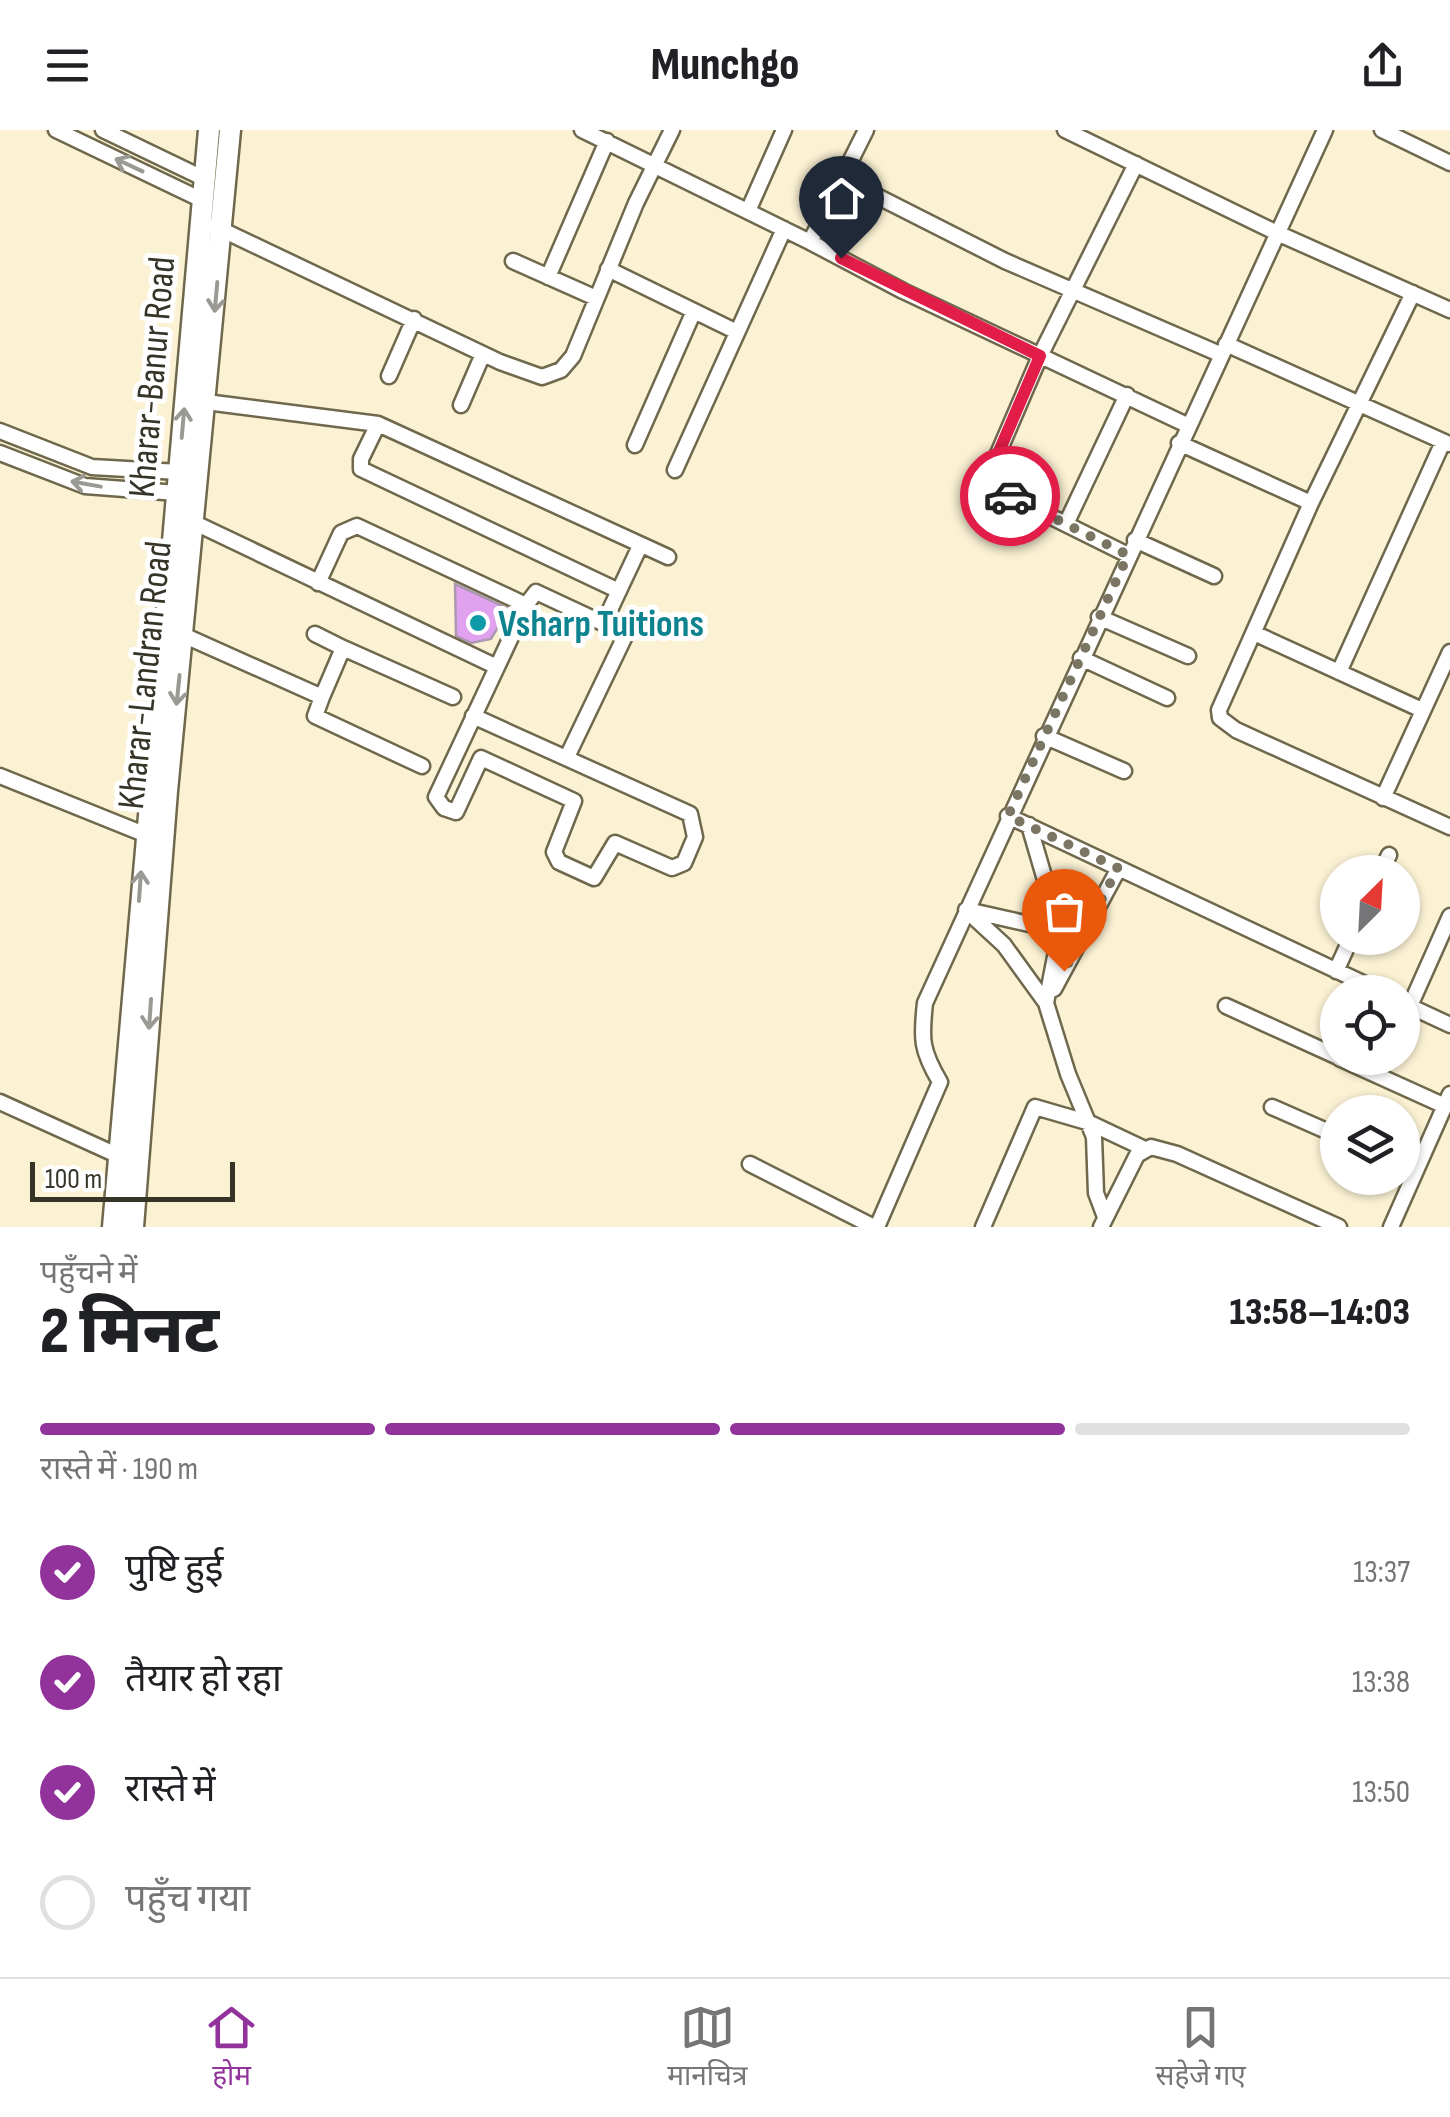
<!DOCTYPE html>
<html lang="hi">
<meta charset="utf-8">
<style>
body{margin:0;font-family:"Sofia Sans Condensed","Noto Sans Devanagari",sans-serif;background:#f2f2f2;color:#202124;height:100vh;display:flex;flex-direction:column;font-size:38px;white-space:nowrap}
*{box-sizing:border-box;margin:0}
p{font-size:32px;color:#757577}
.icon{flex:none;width:55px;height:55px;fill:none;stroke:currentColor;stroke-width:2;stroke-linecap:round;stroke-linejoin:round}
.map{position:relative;height:1097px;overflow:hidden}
.drawer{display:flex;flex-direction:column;background:#fff;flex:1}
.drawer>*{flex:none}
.needle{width:65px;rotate:24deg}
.controls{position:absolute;left:1320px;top:725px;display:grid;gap:20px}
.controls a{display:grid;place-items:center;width:100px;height:100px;border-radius:50%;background:#fff;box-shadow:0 2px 8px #0004;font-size:50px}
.scale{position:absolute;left:30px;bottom:25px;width:205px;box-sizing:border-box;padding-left:10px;border:5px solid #363327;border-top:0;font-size:28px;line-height:35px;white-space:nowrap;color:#363327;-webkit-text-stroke:8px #fff;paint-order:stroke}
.pin{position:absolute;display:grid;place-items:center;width:85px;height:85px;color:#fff;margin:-102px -42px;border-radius:50% 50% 50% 0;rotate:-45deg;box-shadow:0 0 10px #0007}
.pin .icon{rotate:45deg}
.courier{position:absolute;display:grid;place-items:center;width:100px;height:100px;margin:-50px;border:8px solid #e11d48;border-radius:50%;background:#fff;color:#222;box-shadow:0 2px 12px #0007}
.headline em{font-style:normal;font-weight:800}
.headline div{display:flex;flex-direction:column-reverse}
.headline{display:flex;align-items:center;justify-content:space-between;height:170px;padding:0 40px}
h1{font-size:65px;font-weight:800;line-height:75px}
.bar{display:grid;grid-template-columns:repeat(4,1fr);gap:15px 10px;align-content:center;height:120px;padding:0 40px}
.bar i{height:12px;border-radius:8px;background:#e0e0e0}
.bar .current{background:#92339c}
.bar p{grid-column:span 4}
ol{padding:0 40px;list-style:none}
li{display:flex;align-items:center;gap:30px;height:110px}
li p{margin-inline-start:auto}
li .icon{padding:10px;border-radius:50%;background:#92339c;color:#fff;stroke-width:4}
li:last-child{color:#757577}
li i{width:55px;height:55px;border:5px solid #e0e0e0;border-radius:50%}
header{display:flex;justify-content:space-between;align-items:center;height:130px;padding:0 40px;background:#fff;font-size:45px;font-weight:800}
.tab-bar{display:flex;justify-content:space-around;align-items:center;height:140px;border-top:2px solid #e0e0e0;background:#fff;font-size:28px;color:#757577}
.tab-bar a{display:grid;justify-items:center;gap:5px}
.tab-bar .current{color:#92339c}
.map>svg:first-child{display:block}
.building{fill:#e0a1ef;stroke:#ac99b1;stroke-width:2.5}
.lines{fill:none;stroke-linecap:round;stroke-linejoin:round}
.minor-casing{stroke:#70684d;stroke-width:19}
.highway-casing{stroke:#70684d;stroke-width:25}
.minor{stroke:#fff;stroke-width:14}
.highway{stroke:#fff;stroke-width:20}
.oneway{stroke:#9a9993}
.done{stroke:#7b7664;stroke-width:10;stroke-dasharray:0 18}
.route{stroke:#e11d48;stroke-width:12}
.culture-dot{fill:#0f9aa8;stroke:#fff;stroke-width:4}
.labels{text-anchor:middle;stroke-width:10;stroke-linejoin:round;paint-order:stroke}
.street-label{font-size:38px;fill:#363327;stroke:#fff}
.culture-label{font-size:38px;font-weight:bold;fill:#0d838f;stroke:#fff;text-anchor:start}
</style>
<header><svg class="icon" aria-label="menu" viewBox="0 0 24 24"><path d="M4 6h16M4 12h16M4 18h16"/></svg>Munchgo<svg class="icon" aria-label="share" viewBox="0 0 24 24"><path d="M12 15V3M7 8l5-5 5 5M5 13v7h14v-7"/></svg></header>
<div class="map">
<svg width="1450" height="1097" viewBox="0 0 1450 1097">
<rect width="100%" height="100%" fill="#fbf2d4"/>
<path class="building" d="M455 454 509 479 491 509 471 513 456 506Z"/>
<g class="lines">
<defs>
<path id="minor" d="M56 0 202 70
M103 0 205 49
M582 0 810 112 866 0
M1065 0 1275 102 1450 180
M1382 0 1450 33
M841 48 1005 131 1222 225
M748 81 784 0
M214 96 500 232 542 247 561 240 573 226 636 73 672 0
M810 112 903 161 1187 295
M513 131 596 168
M608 139 737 202
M548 147 607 11
M1413 163 1311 373 1219 580 1220 588 1236 600 1450 697
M1226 214 1449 314
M389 246 414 189
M206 272 378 294 668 427
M461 275 483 224
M378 294 361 329V339L619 461
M0 301 92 337 179 342
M1179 313 1311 373
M635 315 694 181
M0 323 85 356 177 363
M675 340 784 99
M195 393 497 537 436 667 444 678 456 682 481 628 574 671 554 722 559 732 594 748 615 713 672 738 684 733 695 707 690 684 473 586
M1066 394 1127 265
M1135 410 1214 446
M1128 425 1003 363 995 357 991 340 1040 226 1136 34
M318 453 341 403 357 396 526 475 497 537
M526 475 536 462 626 504 567 627
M608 484 640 416
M1099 487 1188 526
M1254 503 1422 580
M315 504 343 518
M183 505 322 567 343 518 453 567
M1081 528 1167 568
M1339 542 1443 312
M322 567 315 586 422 636
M1044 606 1124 641
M0 646 144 704
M1383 668 1450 522
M1008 686 1382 862
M1029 695 1060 801 1046 873
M1381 742 1389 725
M966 780 1004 815 1046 873 1068 944 1094 1007 1096 1063 1105 1087
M967 780 1060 801 1098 777 1119 738
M1336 841 1351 808
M1054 859 1096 781
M1403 873 1450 895
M1226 876 1338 927
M1410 876 1450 786
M1339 928 1445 976
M0 972 119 1026
M1272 977 1338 1006
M750 1034 874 1097
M877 1097 940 952C921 920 921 909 925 873L1325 0
M983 1097 1035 977 1090 993 1145 1019
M1101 1097 1137 1025 1151 1017 1177 1024 1339 1097
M1391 1097 1450 964"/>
<path id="highway" d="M113 1097 209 0
M133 1097 167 661 230 0"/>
</defs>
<use href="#minor" class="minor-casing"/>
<use href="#highway" class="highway-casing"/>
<use href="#minor" class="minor"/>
<use href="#highway" class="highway"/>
</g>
<defs><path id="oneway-shaft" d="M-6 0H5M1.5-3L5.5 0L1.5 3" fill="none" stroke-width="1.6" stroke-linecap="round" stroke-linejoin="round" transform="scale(2.5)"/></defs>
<g class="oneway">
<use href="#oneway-shaft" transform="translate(129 35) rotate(-155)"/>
<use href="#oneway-shaft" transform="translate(216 167) rotate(95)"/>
<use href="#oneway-shaft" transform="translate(183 293) rotate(-85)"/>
<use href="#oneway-shaft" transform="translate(86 354) rotate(-170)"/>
<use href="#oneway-shaft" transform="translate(178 560) rotate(96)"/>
<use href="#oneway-shaft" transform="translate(140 756) rotate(-86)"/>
<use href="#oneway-shaft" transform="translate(150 884) rotate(94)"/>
</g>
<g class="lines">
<path class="done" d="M1010 366 1128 425 1008 686 1118 738 1064 841"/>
<path class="route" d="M841 128 1040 226 991 340 996 356 1010 366"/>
</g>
<circle class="culture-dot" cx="478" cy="493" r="10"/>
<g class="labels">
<g class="street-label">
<text transform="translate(151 247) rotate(-85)" y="13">Kharar-Banur Road</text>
<text transform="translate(144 545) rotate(-84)" y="13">Kharar-Landran Road</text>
</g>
<g class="culture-label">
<text x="498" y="506">Vsharp Tuitions</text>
</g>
</g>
</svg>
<div class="controls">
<a><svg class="needle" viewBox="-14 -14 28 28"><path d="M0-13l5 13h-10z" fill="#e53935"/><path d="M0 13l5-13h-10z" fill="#757577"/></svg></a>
<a><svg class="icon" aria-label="locate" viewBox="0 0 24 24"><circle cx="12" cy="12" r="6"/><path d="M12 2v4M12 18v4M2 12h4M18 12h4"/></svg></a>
<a><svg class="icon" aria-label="layers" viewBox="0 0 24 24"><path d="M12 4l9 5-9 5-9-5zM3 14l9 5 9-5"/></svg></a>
</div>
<div class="scale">100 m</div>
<div class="pin" style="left:1064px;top:841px;background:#ea580c"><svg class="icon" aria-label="bag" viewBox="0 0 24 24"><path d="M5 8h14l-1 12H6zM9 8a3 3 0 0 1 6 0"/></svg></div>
<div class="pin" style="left:841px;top:128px;background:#1f2937"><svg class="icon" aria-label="home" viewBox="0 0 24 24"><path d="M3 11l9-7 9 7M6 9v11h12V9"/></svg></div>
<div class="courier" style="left:1010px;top:366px"><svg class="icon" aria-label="car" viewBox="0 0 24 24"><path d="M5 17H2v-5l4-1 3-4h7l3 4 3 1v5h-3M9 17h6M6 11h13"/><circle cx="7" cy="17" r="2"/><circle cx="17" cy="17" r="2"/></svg></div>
</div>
<section class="drawer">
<div class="headline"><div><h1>2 मिनट</h1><p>पहुँचने में</p></div><em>13:58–14:03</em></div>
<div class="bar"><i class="current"></i><i class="current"></i><i class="current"></i><i></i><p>रास्ते में · 190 m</p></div>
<ol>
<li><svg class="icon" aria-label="check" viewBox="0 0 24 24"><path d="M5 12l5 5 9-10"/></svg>पुष्टि हुई<p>13:37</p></li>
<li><svg class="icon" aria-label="check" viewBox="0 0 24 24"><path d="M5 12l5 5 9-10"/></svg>तैयार हो रहा<p>13:38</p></li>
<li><svg class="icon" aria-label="check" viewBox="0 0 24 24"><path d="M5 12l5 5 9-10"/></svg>रास्ते में<p>13:50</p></li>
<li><i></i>पहुँच गया</li>
</ol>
</section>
<nav class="tab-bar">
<a class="current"><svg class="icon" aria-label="home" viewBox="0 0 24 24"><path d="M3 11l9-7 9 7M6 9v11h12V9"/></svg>होम</a>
<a><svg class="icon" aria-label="map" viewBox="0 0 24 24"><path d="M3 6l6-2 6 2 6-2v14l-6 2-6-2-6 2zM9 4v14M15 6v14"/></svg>मानचित्र</a>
<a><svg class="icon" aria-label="saved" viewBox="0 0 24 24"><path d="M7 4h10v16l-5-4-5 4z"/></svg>सहेजे गए</a>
</nav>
